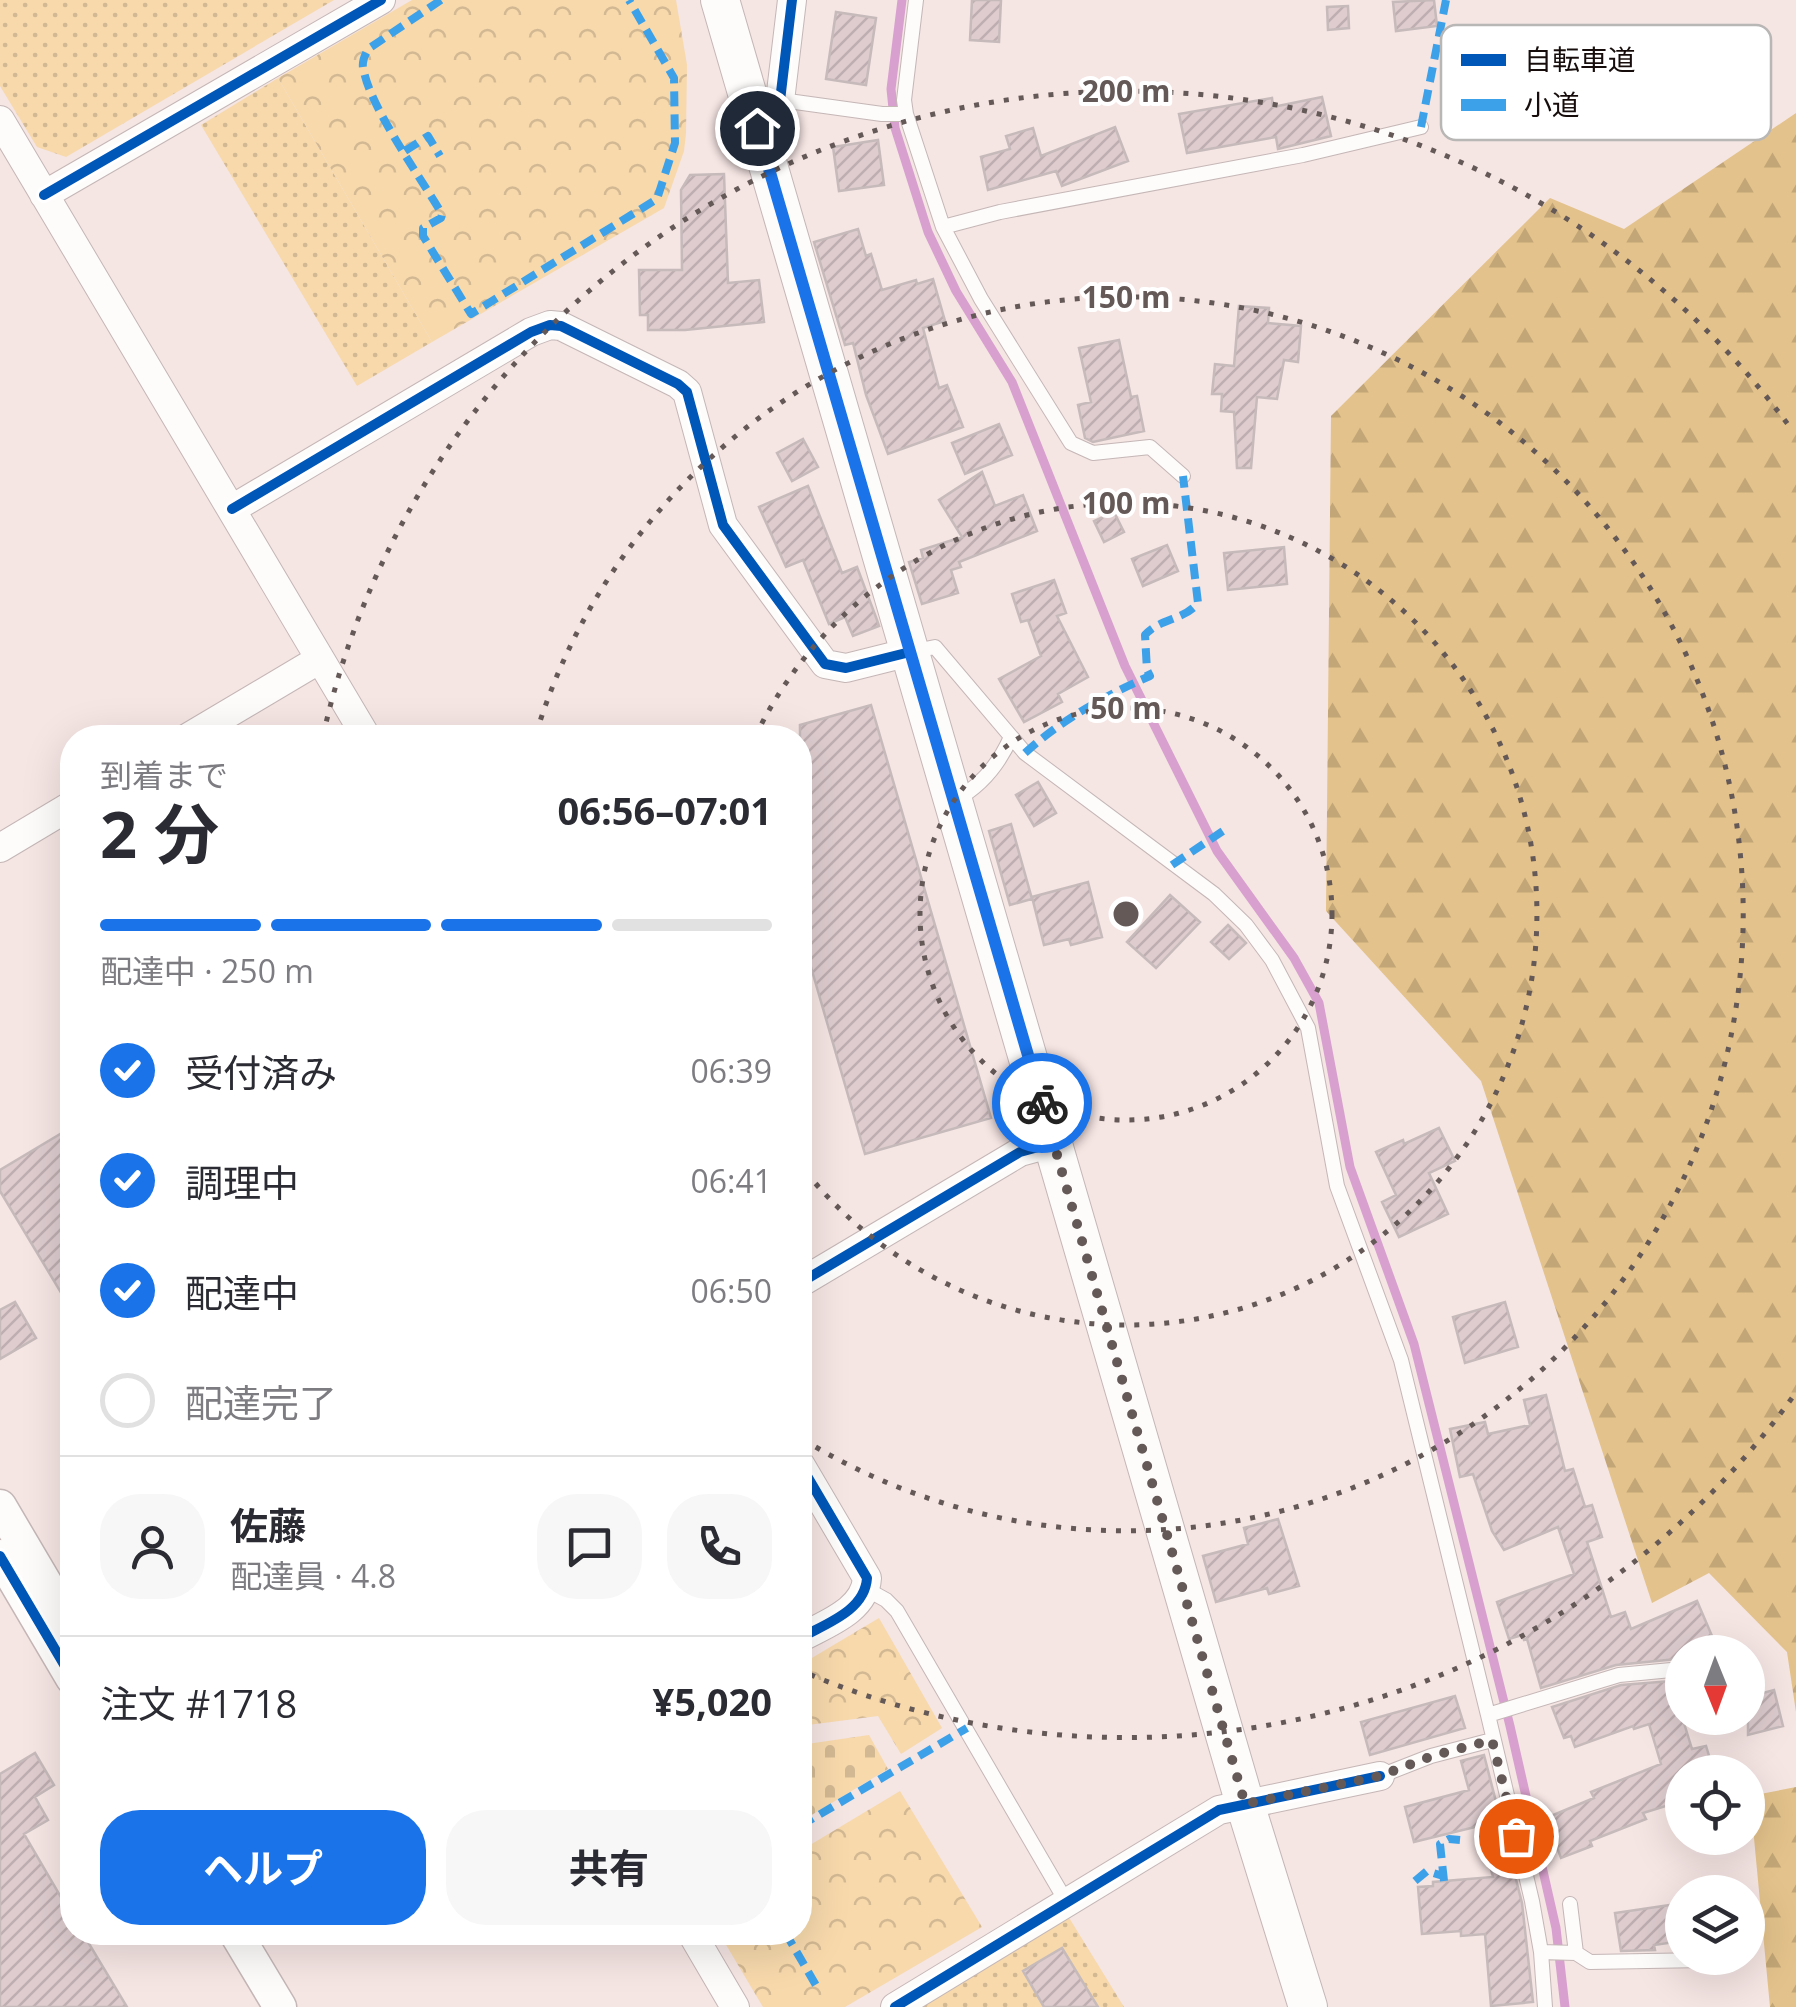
<!DOCTYPE html>
<html lang="ja">
<meta charset="utf-8">
<style>
body{margin:0;font-family:"Open Sans","Noto Sans JP",sans-serif;background:#f7f7f7;color:#2b2b33;height:100vh;display:flex;flex-direction:column;font-size:38px;white-space:nowrap}
*{box-sizing:border-box;margin:0}
p{font-size:32px;color:#7c7c81}
.icon{flex:none;width:55px;height:55px;fill:none;stroke:currentColor;stroke-width:2;stroke-linecap:round;stroke-linejoin:round}
.map{position:relative;flex:1;overflow:hidden}
.panel{position:absolute;left:60px;top:725px;width:752px;height:1220px;display:flex;flex-direction:column;background:#fff;border-radius:40px;box-shadow:0 10px 40px #0002}
.panel>*{flex:none}
.needle{width:65px;rotate:179deg}
.tools{position:absolute;left:1665px;top:1635px;display:grid;gap:20px}
.tools a{display:grid;place-items:center;width:100px;height:100px;border-radius:50%;background:#fff;box-shadow:0 10px 40px #0002;font-size:50px}
.pin{position:absolute;display:grid;place-items:center;width:85px;height:85px;color:#fff;margin:-42px;border:5px solid #fff;border-radius:50%;box-shadow:0 2px 10px #0007}
.courier{position:absolute;display:grid;place-items:center;width:100px;height:100px;margin:-50px;border:8px solid #1a73e8;border-radius:50%;background:#fff;color:#222;box-shadow:0 2px 12px #0007}
.overview em{font-style:normal;font-weight:700}
.overview div{display:flex;flex-direction:column-reverse}
.overview{display:flex;align-items:center;justify-content:space-between;height:170px;padding:0 40px}
h1{font-size:65px;font-weight:700;line-height:75px}
.bar{display:grid;grid-template-columns:repeat(4,1fr);gap:15px 10px;align-content:center;height:120px;padding:0 40px}
.bar i{height:12px;border-radius:8px;background:#e1e1e2}
.bar .current{background:#1a73e8}
.bar p{grid-column:span 4}
.line{display:flex;align-items:center;gap:25px;padding:0 40px;border-top:2px solid #e1e1e2}
.line div{flex:1}
.round{display:grid;place-items:center;flex:none;width:105px;height:105px;border-radius:40px;background:#f7f7f7}
ol{padding:0 40px;list-style:none}
li{display:flex;align-items:center;gap:30px;height:110px}
li p{margin-inline-start:auto}
li .icon{padding:10px;border-radius:50%;background:#1a73e8;color:#fff;stroke-width:4}
li:last-child{color:#7c7c81}
li i{width:55px;height:55px;border:5px solid #e1e1e2;border-radius:50%}
.primary-button{display:flex;gap:20px;margin-top:auto;padding:20px 40px}
.primary-button a{flex:1;height:115px;border-radius:40px;background:#1a73e8;color:#fff;font-size:40px;font-weight:700;line-height:115px;text-align:center}
.primary-button a+a{background:#f7f7f7;color:#2b2b33}
.map>svg:first-child{display:block}
.grass{fill:url(#grass-dots)}
.forest{fill:url(#forest-firs)}
.cemetery{fill:url(#cemetery-stones)}
.park{fill:url(#park-crowns)}
.lines{fill:none;stroke-linecap:round;stroke-linejoin:round}
.stream{stroke:#d8a0ce;stroke-width:9}
.building{fill:url(#building-hatch);stroke:#c6babb;stroke-width:2.5}
.service-casing{stroke:#c4b7b6;stroke-width:16}
.minor-casing{stroke:#c4b7b6;stroke-width:30}
.tertiary-casing{stroke:#c4b7b6;stroke-width:35}
.secondary-casing{stroke:#c4b7b6;stroke-width:40}
.service{stroke:#fefbfb;stroke-width:14}
.minor{stroke:#fefbfb;stroke-width:28}
.tertiary{stroke:#fefbfb;stroke-width:32}
.secondary{stroke:#fefbfb;stroke-width:38}
.quiet{stroke:#3da1e9;stroke-width:8;stroke-dasharray:15 8;stroke-linecap:butt}
.cycleway-casing{stroke:#fff;stroke-width:16}
.cycleway{stroke:#0057b8;stroke-width:10}
.done{stroke:#645957;stroke-width:10;stroke-dasharray:0 18}
.route{stroke:#1a73e8;stroke-width:12}
.ring{fill:none;stroke:#645957;stroke-width:5;stroke-dasharray:5 10}
.key{fill:#fff;stroke:#b9b6b6;stroke-width:2.5}
.key-label{font-size:28px;fill:#160d0c}
.centre{fill:#645957;stroke:#fff;stroke-width:5}
.ring-label{font-size:30px;text-anchor:middle;font-weight:bold;fill:#645957;stroke:#fff;stroke-width:8;stroke-linejoin:round;paint-order:stroke}
</style>
<div class="map">
<svg width="1796" height="2007" viewBox="0 0 1796 2007">
<defs>
<pattern id="grass-dots" width="8" height="8" patternUnits="userSpaceOnUse" patternTransform="scale(2.5)"><rect width="8" height="8" fill="#f7d9ac"/><path d="M2 2h.1M6 6h.1" fill="none" stroke="#d3b993" stroke-width="1.8" stroke-linecap="round"/></pattern>
<pattern id="forest-firs" width="22" height="20" patternUnits="userSpaceOnUse" patternTransform="scale(2.5)"><rect width="22" height="20" fill="#e3c28b"/><path d="M5 1l3.5 6h-7zM16 11l3.5 6h-7z" fill="#c2a677"/></pattern>
<pattern id="cemetery-stones" width="16" height="16" patternUnits="userSpaceOnUse" patternTransform="scale(2.5)"><rect width="16" height="16" fill="#f7d9ac"/><path d="M2 7V4a2 2 0 0 1 4 0v3zM10 15v-3a2 2 0 0 1 4 0v3z" fill="#d3b993"/></pattern>
<pattern id="park-crowns" width="20" height="18" patternUnits="userSpaceOnUse" patternTransform="scale(2.5)"><rect width="20" height="18" fill="#f7d9ac"/><path d="M2 6a3 3 0 1 1 6 0M12 15a3 3 0 1 1 6 0" fill="none" stroke="#d3b993"/></pattern>
<pattern id="building-hatch" width="6" height="6" patternUnits="userSpaceOnUse" patternTransform="scale(2.5)"><rect width="6" height="6" fill="#decccf"/><path d="M-1 1l2-2M0 6l6-6M5 7l2-2" fill="none" stroke="#beaeb1"/></pattern>
</defs>
<rect width="100%" height="100%" fill="#f5e5e3"/>
<path class="grass" d="M0 0H334L66 157 37 147 0 86Z
M278 78 432 342 357 386 201 125Z
M1068 1916 1124 2007H916Z"/>
<path class="forest" d="M1796 113V1712L1787 1652 1709 1573 1652 1603 1481 1081 1326 911 1331 416 1550 198 1624 229Z
M1796 1787V2007H1770L1750 1796Z"/>
<path class="cemetery" d="M869 1735 888 1769 800 1822V1745Z"/>
<path class="park" d="M412 0H676L687 65 686 133 684 151 664 208 432 342 278 78Z
M879 1618 942 1728 901 1754 878 1716 800 1726V1665Z
M900 1791 982 1927 845 2007H763L719 1933 800 1932V1851Z"/>
<g class="lines">
<path class="stream" d="M902 0 891 89 895 128 928 232 956 291 1012 382 1125 666 1217 851 1294 958 1319 1003 1350 1167 1414 1344 1510 1726 1556 1928 1565 2007"/>
</g>
<path class="building" d="M972 0H1001L999 42 970 40Z
M1434 0 1437 26 1396 31 1393 2Z
M1348 6 1349 28 1328 30 1327 7Z
M836 12 876 18 866 85 826 79Z
M1322 97 1331 136 1278 149 1276 137 1187 153 1179 114 1272 98 1273 107Z
M1115 127 1128 161 1062 186 1056 171 988 190 981 157 1010 149 1006 136 1033 128 1041 156Z
M878 140 884 185 839 191 833 147Z
M724 174 728 283 759 280 764 322 685 330H648V315H640L639 270H682L681 190 690 175Z
M858 229 866 256 871 254 882 290 916 280 917 284 933 279 945 321 923 328 939 388 947 385 963 427 888 454 866 395 853 343 845 345 814 242Z
M1239 306 1269 308 1268 323 1301 326 1298 362 1284 360 1277 399 1257 397 1251 468H1237L1234 412 1221 411 1222 394H1212L1215 364 1234 366Z
M1119 340 1131 397 1137 396 1144 431 1093 442 1085 438 1078 405 1091 402 1079 348Z
M999 424 1012 455 965 474 952 443Z
M803 439 818 467 792 481 777 453Z
M982 472 995 506 1023 495 1037 531 959 562 961 567 951 570 958 593 922 604 909 562 923 558 921 550 962 537 939 500Z
M808 486 842 573 857 567 877 620 879 626 853 636 845 617 829 624 803 560 786 567 759 507Z
M1114 512 1124 532 1104 542 1094 521Z
M1167 545 1178 571 1143 586 1132 559Z
M1284 547 1287 584 1228 590 1224 553Z
M1054 580 1066 613 1057 616 1088 677 1058 694 1062 702 1024 722 999 679 1041 656 1028 620 1021 622 1012 594Z
M871 705 991 1118 865 1154 800 929V813L810 810 800 775V725Z
M1038 782 1056 813 1034 826 1016 795Z
M1011 824 1032 899 1010 905 989 831Z
M1088 882 1102 937 1071 945 1069 939 1044 945 1032 897Z
M1170 895 1200 922 1156 968 1127 942Z
M1228 925 1246 943 1229 959 1211 942Z
M72 1127V1311L0 1191V1170Z
M1439 1128 1455 1161 1429 1173 1448 1214 1399 1237 1382 1202 1396 1195 1376 1152 1403 1140 1404 1144Z
M15 1302 36 1338 0 1359V1310Z
M1505 1302 1518 1347 1465 1363 1453 1317Z
M1546 1395 1565 1471 1573 1469 1585 1507 1592 1505 1602 1537 1587 1542 1611 1617 1625 1612 1631 1629 1697 1601 1715 1643 1692 1652H1682V1657L1677 1659 1616 1665 1541 1688 1527 1639 1524 1640 1522 1635 1509 1639 1497 1602 1574 1574 1558 1527 1504 1550 1492 1531 1473 1474 1460 1477 1450 1429 1485 1422 1488 1434 1530 1425 1524 1400Z
M1278 1519 1299 1586 1269 1594 1267 1588 1216 1602 1203 1556 1248 1544 1244 1528Z
M1671 1681 1692 1749 1706 1746 1714 1772H1682V1817L1676 1818 1672 1804 1643 1813 1646 1819 1590 1841 1592 1846 1561 1858 1546 1818 1594 1798 1591 1792 1661 1764 1649 1724 1634 1729 1633 1726 1575 1747 1571 1736 1564 1738 1552 1707 1621 1685Z
M1774 1690 1783 1726 1748 1735V1697Z
M1455 1696 1465 1728 1370 1755 1361 1722Z
M35 1753 54 1785 35 1797 48 1820 24 1834 72 1916V1932H82L127 2007H0V1774Z
M1484 1755 1522 1903 1533 2002 1491 2006 1485 1934 1461 1936V1931L1422 1934 1418 1887 1433 1886V1882L1493 1877 1479 1826 1414 1842 1405 1807 1469 1790 1461 1761Z
M1677 1904 1679 1919H1682V1941L1654 1945 1655 1950 1621 1951 1615 1913Z
M1062 1948 1098 2007H1044L1023 1971Z"/>
<g class="lines">
<defs>
<path id="service" d="M916 0 904 100 906 114 943 227 981 299 1071 443 1093 453 1150 447 1183 476
M781 100 882 114H906
M943 227 1000 212 1303 155 1421 127
M910 652 935 647 1025 753 1214 894 1246 925 1272 960 1308 1028 1337 1186 1401 1360 1488 1715 1532 1901 1541 1952 1545 2007
M957 799C982 785 999 764 1011 737
M866 1589 886 1600 897 1611 1067 1903
M1488 1715 1619 1675 1682 1669
M1380 1776 1431 1756 1492 1740
M1570 1904 1576 1953 1590 1962 1705 1960
M1541 1952 1576 1953"/>
<path id="minor" d="M0 120 367 738
M757 128 779 109 792 0
M44 195 381 0
M232 509 531 332 550 325 561 326 678 384 687 392 723 525 825 664 846 668 910 652
M187 738 320 659
M0 848 72 805
M800 1283 1020 1152 1053 1143
M800 1464 867 1578C865 1611 825 1624 800 1638
M691 1932 735 2007
M895 2007 1219 1810 1380 1776"/>
<path id="tertiary" d="M0 1506 72 1628
M0 1556 72 1678
M235 1932 280 2007"/>
<path id="secondary" d="M720 0 1245 1804 1308 2007"/>
</defs>
<use href="#service" class="service-casing"/>
<use href="#minor" class="minor-casing"/>
<use href="#tertiary" class="tertiary-casing"/>
<use href="#secondary" class="secondary-casing"/>
<use href="#service" class="service"/>
<use href="#minor" class="minor"/>
<use href="#tertiary" class="tertiary"/>
<use href="#secondary" class="secondary"/>
<path class="quiet" d="M441 0 368 49C364 57 361 63 364 72 372 110 421 178 442 214L441 218 423 228V236L471 314 657 199 675 143 674 78 629 0
M1421 127 1446 0
M405 151 428 136 440 156
M1025 753C1061 720 1106 695 1150 676L1147 670 1145 635C1160 618 1183 621 1198 603L1183 476
M1172 865 1229 827
M800 1826 967 1728
M1415 1881 1427 1871 1443 1876
M1444 1881 1440 1844 1449 1839 1460 1840
M785 1932 817 1987"/>
<defs>
<path id="cycleway" d="M757 128 779 109 792 0
M44 195 381 0
M232 509 531 332 550 325 561 326 678 384 687 392 723 525 825 664 846 668 910 652
M800 1283 1020 1152 1053 1143
M800 1464 867 1578C865 1611 825 1624 800 1638
M0 1556 72 1678
M895 2007 1219 1810 1380 1776"/>
</defs>
<use href="#cycleway" class="cycleway-casing"/>
<use href="#cycleway" class="cycleway"/>
</g>
<g class="lines">
<path class="done" d="M1042 1103 1245 1804 1380 1776 1432 1756 1492 1740 1516 1836"/>
<path class="route" d="M757 128 1042 1103"/>
</g>
<g class="ring">
<circle cx="1126" cy="914" r="206"/>
<path d="M755 737A411 411 0 1 1 802 1167"/>
<path d="M536 734A617 617 0 1 1 804 1440"/>
<path d="M1792 1398A823 823 0 0 1 804 1672M323 736A823 823 0 0 1 1792 430"/>
</g>
<rect x="1441" y="25" width="330" height="115" rx="15" class="key"/>
<rect x="1461" y="54" width="45" height="12" fill="#0057b8"/>
<rect x="1461" y="99" width="45" height="12" fill="#3da1e9"/>
<g class="key-label">
<text x="1524" y="70">自転車道</text>
<text x="1524" y="115">小道</text>
</g>
<circle cx="1126" cy="914" r="15" class="centre"/>
<g class="ring-label">
<text x="1126" y="102">200 m</text>
<text x="1126" y="308">150 m</text>
<text x="1126" y="514">100 m</text>
<text x="1126" y="719">50 m</text>
</g>
</svg>
<div class="tools">
<a><svg class="needle" viewBox="-14 -14 28 28"><path d="M0-13l5 13h-10z" fill="#e53935"/><path d="M0 13l5-13h-10z" fill="#7c7c81"/></svg></a>
<a><svg class="icon" aria-label="locate" viewBox="0 0 24 24"><circle cx="12" cy="12" r="6"/><path d="M12 2v4M12 18v4M2 12h4M18 12h4"/></svg></a>
<a><svg class="icon" aria-label="layers" viewBox="0 0 24 24"><path d="M12 4l9 5-9 5-9-5zM3 14l9 5 9-5"/></svg></a>
</div>
<div class="pin" style="left:1516px;top:1836px;background:#ea580c"><svg class="icon" aria-label="bag" viewBox="0 0 24 24"><path d="M5 8h14l-1 12H6zM9 8a3 3 0 0 1 6 0"/></svg></div>
<div class="pin" style="left:757px;top:128px;background:#1f2937"><svg class="icon" aria-label="home" viewBox="0 0 24 24"><path d="M3 11l9-7 9 7M6 9v11h12V9"/></svg></div>
<div class="courier" style="left:1042px;top:1103px"><svg class="icon" aria-label="bike" viewBox="0 0 24 24"><circle cx="6" cy="16" r="4"/><circle cx="18" cy="16" r="4"/><path d="M6 16l4-8h5l3 8M10 8l3 8H6M13 5h3"/></svg></div>
<section class="panel">
<div class="overview"><div><h1>2 分</h1><p>到着まで</p></div><em>06:56–07:01</em></div>
<div class="bar"><i class="current"></i><i class="current"></i><i class="current"></i><i></i><p>配達中 · 250 m</p></div>
<ol>
<li><svg class="icon" aria-label="check" viewBox="0 0 24 24"><path d="M5 12l5 5 9-10"/></svg>受付済み<p>06:39</p></li>
<li><svg class="icon" aria-label="check" viewBox="0 0 24 24"><path d="M5 12l5 5 9-10"/></svg>調理中<p>06:41</p></li>
<li><svg class="icon" aria-label="check" viewBox="0 0 24 24"><path d="M5 12l5 5 9-10"/></svg>配達中<p>06:50</p></li>
<li><i></i>配達完了</li>
</ol>
<div class="line" style="height:180px"><a class="round"><svg class="icon" aria-label="person" viewBox="0 0 24 24"><circle cx="12" cy="8" r="4"/><path d="M4 21q1-7 8-7t8 7"/></svg></a><div><b>佐藤</b><p>配達員 · 4.8</p></div><a class="round"><svg class="icon" aria-label="chat" viewBox="0 0 24 24"><path d="M4 5h16v11H9l-5 4z"/></svg></a><a class="round"><svg class="icon" aria-label="phone" viewBox="0 0 24 24"><path d="M5 4h4l2 5-3 2q2 4 5 5l2-3 5 2v4C11 20 4 13 5 4z"/></svg></a></div>
<div class="line" style="height:130px"><div>注文 #1718</div><b>¥5,020</b></div>
<div class="primary-button"><a>ヘルプ</a><a>共有</a></div>
</section>
</div>
